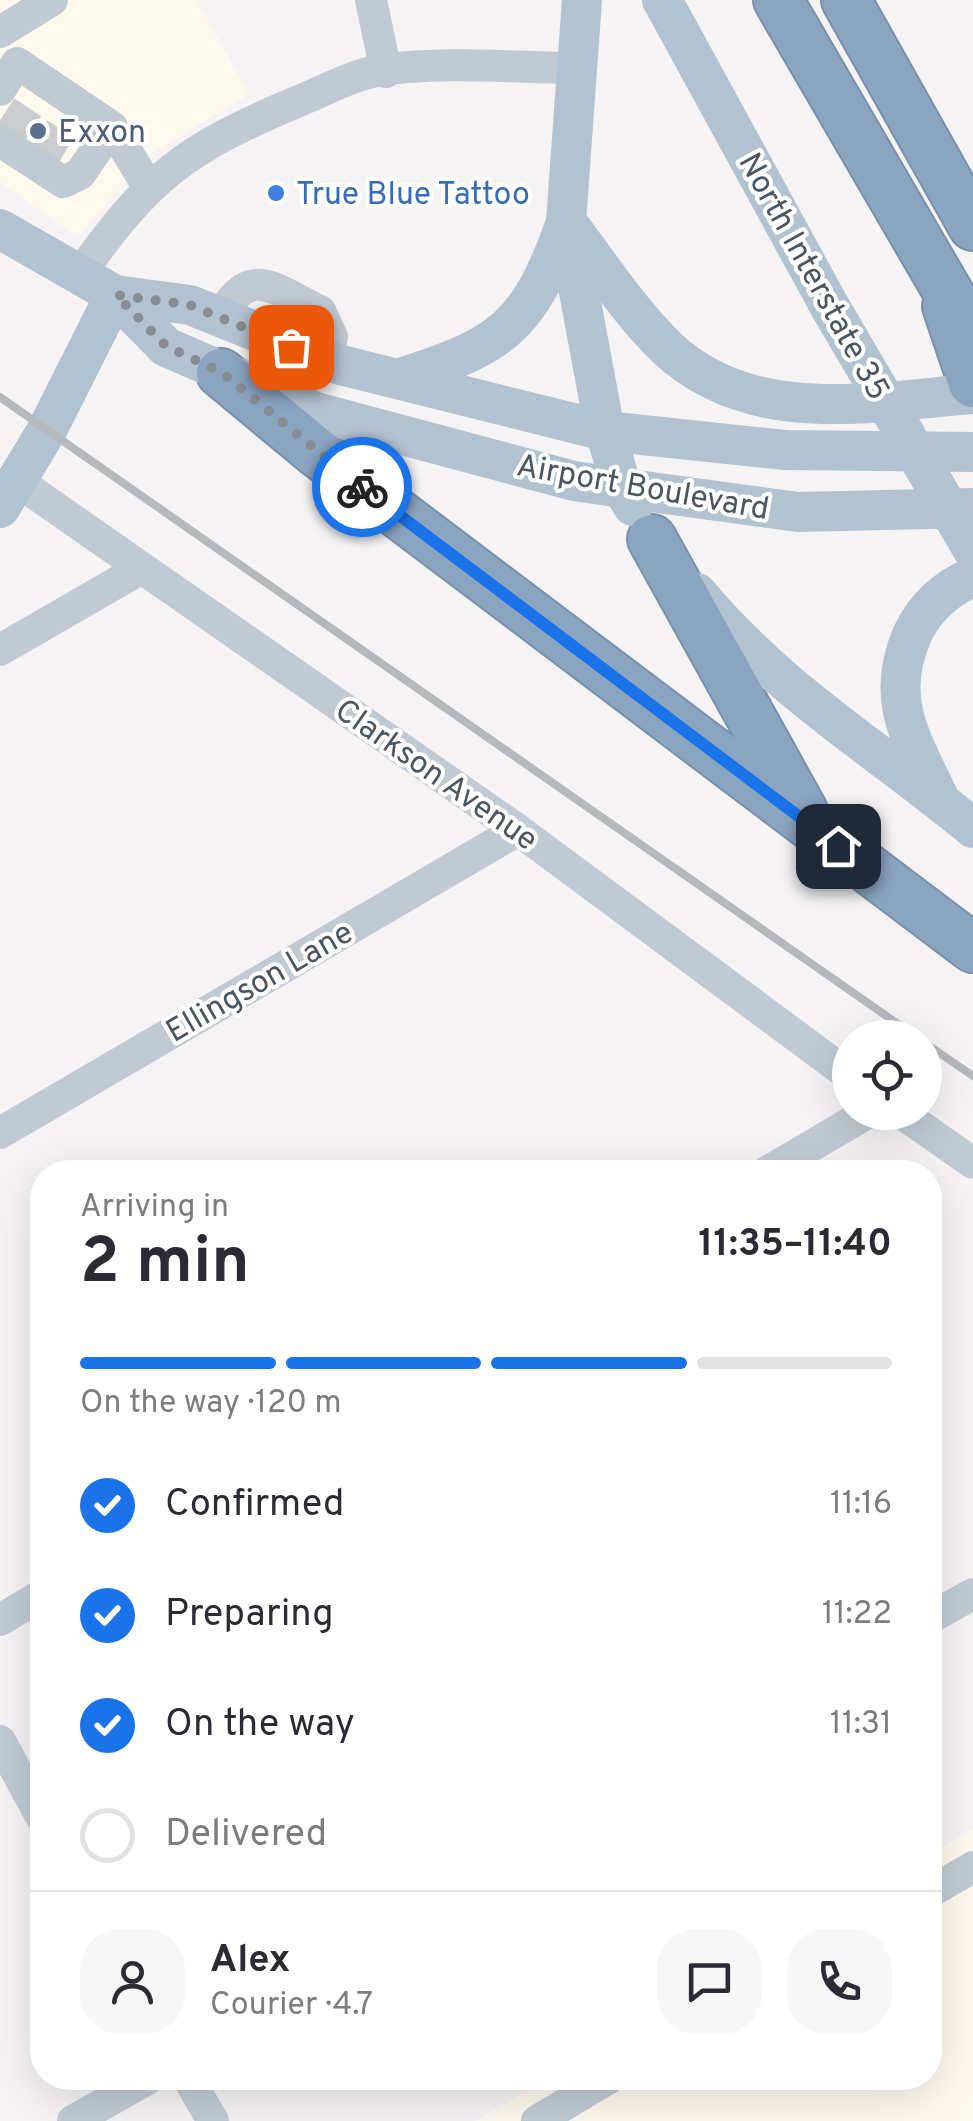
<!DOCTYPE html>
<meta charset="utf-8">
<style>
body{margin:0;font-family:Overpass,sans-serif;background:#f7f7f7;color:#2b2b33;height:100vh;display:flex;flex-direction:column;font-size:38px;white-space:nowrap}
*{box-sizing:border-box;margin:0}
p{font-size:32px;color:#7c7c81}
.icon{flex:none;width:55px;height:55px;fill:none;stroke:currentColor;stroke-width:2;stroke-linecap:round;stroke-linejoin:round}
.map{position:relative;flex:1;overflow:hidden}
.side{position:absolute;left:30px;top:1160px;width:912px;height:930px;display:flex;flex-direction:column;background:#fff;border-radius:40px;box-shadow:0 10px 40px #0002}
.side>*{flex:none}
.tools{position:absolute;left:832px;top:1020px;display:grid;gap:20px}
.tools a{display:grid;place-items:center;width:110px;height:110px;border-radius:50%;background:#fff;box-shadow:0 10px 40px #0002;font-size:50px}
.pin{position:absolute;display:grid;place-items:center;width:85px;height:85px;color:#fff;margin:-42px;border-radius:20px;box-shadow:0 5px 15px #0006}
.courier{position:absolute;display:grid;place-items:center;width:100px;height:100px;margin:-50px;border:8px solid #1a73e8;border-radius:50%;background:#fff;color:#222;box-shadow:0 2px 12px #0007}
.overview em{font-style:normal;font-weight:700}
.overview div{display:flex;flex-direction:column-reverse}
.overview{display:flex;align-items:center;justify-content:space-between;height:170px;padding:0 50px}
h1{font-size:65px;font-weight:700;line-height:75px}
.bar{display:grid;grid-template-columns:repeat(4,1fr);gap:15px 10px;align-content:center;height:120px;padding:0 50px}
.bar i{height:12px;border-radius:8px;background:#e1e1e2}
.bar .selected{background:#1a73e8}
.bar p{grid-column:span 4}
.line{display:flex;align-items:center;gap:25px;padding:0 50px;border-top:2px solid #e1e1e2}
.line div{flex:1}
.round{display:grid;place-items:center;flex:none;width:105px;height:105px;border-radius:40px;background:#f7f7f7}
ol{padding:0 50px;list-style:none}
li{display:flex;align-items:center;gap:30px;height:110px}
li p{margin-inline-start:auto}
li .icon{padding:10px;border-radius:50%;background:#1a73e8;color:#fff;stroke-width:4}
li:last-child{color:#7c7c81}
li i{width:55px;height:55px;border:5px solid #e1e1e2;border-radius:50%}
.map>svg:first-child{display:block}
.commercial{fill:#fdf9ef}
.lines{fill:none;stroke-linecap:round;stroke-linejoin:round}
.minor-tunnel{stroke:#caccce;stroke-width:32;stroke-dasharray:32 16;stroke-linecap:butt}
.highway-casing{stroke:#7690ad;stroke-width:52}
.minor{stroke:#c1cad2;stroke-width:32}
.major{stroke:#b3c2d1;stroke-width:40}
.highway{stroke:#8ba5c1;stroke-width:48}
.rail{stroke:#b5b8bd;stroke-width:8}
.major-bridge{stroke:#b3c2d1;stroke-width:40}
.done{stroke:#868d94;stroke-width:10;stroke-dasharray:0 18}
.route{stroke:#1a73e8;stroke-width:12}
.service-dot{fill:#5c6f8a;stroke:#fff;stroke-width:4}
.shop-dot{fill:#3f7fe0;stroke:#fff;stroke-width:4}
.labels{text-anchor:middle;stroke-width:8;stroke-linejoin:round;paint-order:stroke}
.service-label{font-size:32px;fill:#4e5e75;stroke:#fff;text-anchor:start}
.shop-label{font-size:32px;fill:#366cbe;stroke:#fff;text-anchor:start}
.street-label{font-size:32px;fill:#4a5661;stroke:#fff}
</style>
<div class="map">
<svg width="973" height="2121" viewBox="0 0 973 2121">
<rect width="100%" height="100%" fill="#f5f3f3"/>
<path class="commercial" d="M0 0H197L249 94 151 154 78 237 0 183Z
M973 1829V2121H475L549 2078H930V1854Z"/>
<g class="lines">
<path class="minor-tunnel" d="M10 134 30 104
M44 156 63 125"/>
<defs>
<path id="highway" d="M778 0 973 335
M846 0 973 226
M947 306 973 383
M221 373 315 451 973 948
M652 539 803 811"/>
</defs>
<use href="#highway" class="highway-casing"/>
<path class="minor" d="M371 0 386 72
M0 32 52 0
M0 90 17 63 112 127 149 188
M0 141 63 182 80 174 112 127
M79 275C149 177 183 150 294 103 317 94 341 81 364 74 420 59 517 68 577 68
M220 318C250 262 273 289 320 311L332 337 326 359
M17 481 518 830 850 1076
M0 650 142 568
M900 1112 973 1163
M0 1133 518 830
M767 1172 869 1112
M930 1618 973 1594
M0 1620 42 1595
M0 1741 42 1818
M930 1892 973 1867
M188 2078 213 2121
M73 2121 149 2078
M537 2121 609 2078"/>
<path class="major" d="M582 0 566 222 605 431 622 488 633 506
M662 0 830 307
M0 229 115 295 166 347 316 412 574 481 622 488 798 512 973 508
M572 229C602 269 631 313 667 348 751 427 870 402 973 394
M115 295 190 305 337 364 605 431 785 450 973 452
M397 379C502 346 529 328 566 222
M0 508 47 430 115 295
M697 593C781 693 875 747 973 828
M939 798C912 740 884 700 912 635 925 607 945 589 973 577"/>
<use href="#highway" class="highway"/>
<path class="rail" d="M0 397 918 1038
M925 1043 973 1076"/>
<path class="major-bridge" d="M830 307 973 550"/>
</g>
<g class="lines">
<path class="done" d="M291 347 190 305 116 295 166 346 221 372 362 487"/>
<path class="route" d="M362 487 838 846"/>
</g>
<circle class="service-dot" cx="38" cy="131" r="10"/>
<circle class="shop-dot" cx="276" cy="193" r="10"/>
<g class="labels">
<g class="service-label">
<text x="58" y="142">Exxon</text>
</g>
<g class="shop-label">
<text x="296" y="204">True Blue Tattoo</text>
</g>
<g class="street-label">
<text transform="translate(815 276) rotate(61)" y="11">North Interstate 35</text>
<text transform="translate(643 486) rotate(10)" y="11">Airport Boulevard</text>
<text transform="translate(437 774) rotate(35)" y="11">Clarkson Avenue</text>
<text transform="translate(259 981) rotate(-30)" y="11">Ellingson Lane</text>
</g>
</g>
</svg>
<div class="tools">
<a><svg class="icon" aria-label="locate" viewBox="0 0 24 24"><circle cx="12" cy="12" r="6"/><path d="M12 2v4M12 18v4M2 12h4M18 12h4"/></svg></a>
</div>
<div class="pin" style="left:291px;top:347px;background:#ea580c"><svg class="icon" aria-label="bag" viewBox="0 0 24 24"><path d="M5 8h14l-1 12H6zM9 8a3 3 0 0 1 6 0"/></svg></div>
<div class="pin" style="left:838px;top:846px;background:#1f2937"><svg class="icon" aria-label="home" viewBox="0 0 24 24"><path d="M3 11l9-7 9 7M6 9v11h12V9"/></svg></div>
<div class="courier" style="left:362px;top:487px"><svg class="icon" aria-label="bike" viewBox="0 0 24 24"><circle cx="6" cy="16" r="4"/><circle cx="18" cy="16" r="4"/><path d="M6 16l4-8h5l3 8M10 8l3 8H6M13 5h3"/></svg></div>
<section class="side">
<div class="overview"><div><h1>2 min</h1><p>Arriving in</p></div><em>11:35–11:40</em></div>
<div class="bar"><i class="selected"></i><i class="selected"></i><i class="selected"></i><i></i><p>On the way · 120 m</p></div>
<ol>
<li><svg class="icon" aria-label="check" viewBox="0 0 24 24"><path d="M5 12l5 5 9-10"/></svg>Confirmed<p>11:16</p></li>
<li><svg class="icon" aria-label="check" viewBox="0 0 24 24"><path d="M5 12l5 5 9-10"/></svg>Preparing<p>11:22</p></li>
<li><svg class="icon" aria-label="check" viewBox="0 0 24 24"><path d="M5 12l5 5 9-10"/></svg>On the way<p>11:31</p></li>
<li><i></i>Delivered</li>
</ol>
<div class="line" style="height:180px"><a class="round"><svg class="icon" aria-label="person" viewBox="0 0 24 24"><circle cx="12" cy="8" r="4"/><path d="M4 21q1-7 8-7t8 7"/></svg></a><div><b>Alex</b><p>Courier · 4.7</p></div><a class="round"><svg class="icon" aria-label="chat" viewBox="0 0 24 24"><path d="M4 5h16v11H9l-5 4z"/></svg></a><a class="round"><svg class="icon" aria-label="phone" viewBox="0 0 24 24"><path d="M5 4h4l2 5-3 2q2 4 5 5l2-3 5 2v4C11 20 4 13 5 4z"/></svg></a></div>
</section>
</div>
